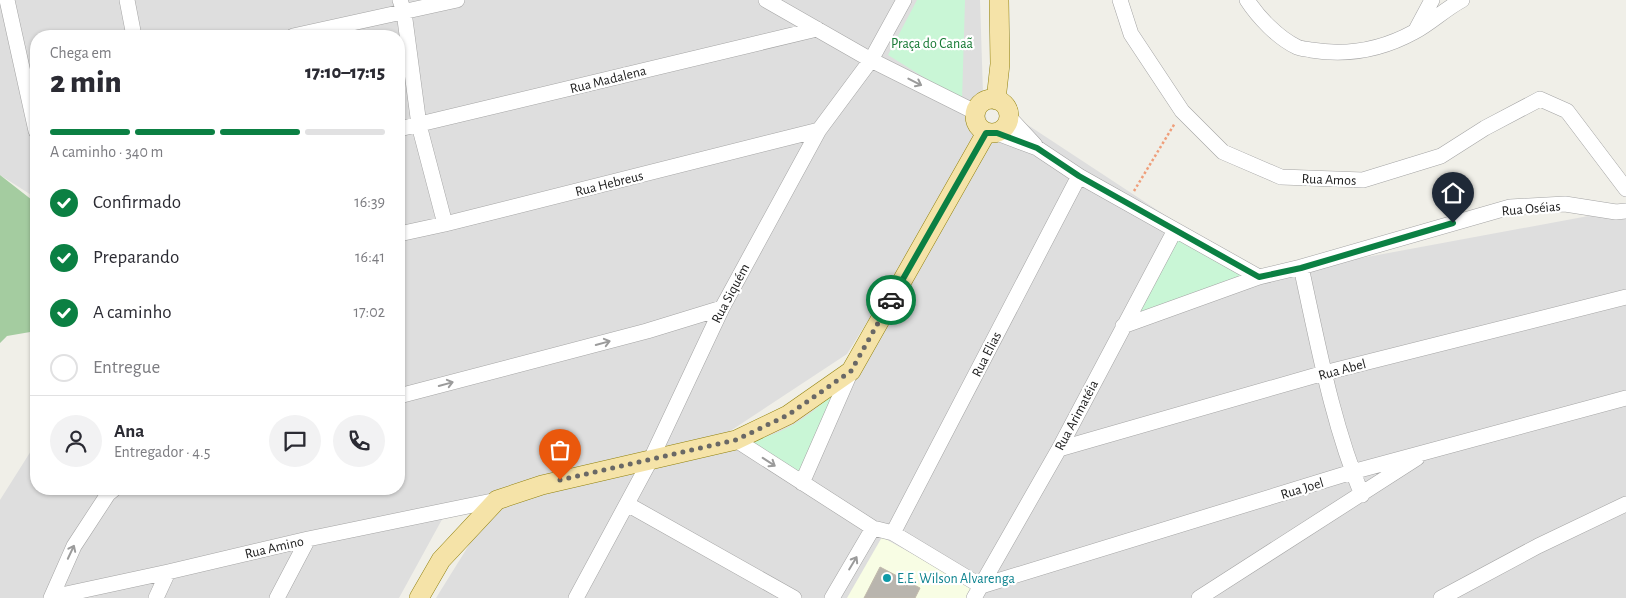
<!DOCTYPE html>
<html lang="pt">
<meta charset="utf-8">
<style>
body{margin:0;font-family:"Alegreya Sans",sans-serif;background:#f2f2f3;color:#2b2b33;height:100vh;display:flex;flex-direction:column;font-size:19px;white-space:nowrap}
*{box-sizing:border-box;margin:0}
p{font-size:16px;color:#7c7c81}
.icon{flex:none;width:28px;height:28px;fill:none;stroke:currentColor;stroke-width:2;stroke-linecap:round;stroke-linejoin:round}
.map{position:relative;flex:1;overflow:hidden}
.side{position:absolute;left:30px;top:30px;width:375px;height:465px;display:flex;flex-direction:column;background:#fff;border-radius:20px;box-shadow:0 1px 4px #0004}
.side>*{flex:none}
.pin{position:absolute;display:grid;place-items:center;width:42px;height:42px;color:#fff;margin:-51px -21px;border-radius:50% 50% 50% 0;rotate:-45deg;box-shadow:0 0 5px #0007}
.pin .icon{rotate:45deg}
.courier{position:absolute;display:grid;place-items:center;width:50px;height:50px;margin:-25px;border:4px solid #0b8043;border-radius:50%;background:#fff;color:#222;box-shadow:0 1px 6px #0007}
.head em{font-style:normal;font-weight:800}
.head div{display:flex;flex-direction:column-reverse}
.head{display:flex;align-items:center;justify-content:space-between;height:85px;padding:0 20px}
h1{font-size:32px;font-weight:800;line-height:38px}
.bar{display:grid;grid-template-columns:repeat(4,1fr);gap:8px 5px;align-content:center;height:60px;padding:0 20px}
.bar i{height:6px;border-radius:4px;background:#e1e1e2}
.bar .selected{background:#0b8043}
.bar p{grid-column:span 4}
.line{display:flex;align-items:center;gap:12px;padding:0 20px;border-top:1px solid #e1e1e2}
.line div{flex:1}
.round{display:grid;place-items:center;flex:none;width:52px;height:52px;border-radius:26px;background:#f2f2f3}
ol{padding:0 20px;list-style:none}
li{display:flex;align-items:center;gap:15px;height:55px}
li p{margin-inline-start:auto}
li .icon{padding:5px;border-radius:50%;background:#0b8043;color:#fff;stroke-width:4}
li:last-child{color:#7c7c81}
li i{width:28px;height:28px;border:2px solid #e1e1e2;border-radius:50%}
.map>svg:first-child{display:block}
.residential{fill:#dedede}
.education{fill:#f8fde4}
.forest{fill:#a4cca0}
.park{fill:#c9f6d6}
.building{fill:#b9b5ae;stroke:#c1b9ab}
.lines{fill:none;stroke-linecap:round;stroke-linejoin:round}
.minor-casing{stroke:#a4a4a4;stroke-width:16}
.major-casing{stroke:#90800d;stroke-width:20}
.path{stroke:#ef9e7a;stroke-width:2.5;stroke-dasharray:2.5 2.5;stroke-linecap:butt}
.minor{stroke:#fff;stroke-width:15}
.major{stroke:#f5e3a8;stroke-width:19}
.oneway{stroke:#9b9b9b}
.done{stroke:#696866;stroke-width:5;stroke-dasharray:0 9}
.route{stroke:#0b8043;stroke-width:6}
.culture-dot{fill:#0f9aa8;stroke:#fff;stroke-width:2}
.labels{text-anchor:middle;stroke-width:4.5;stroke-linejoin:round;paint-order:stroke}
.park-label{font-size:14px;fill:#157832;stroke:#fff}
.street-label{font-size:14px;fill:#202020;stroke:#fff}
.culture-label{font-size:14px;fill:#0d838f;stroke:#fff;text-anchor:start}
</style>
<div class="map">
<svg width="1626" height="598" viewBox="0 0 1626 598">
<rect width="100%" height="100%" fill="#f0efe8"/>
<path class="residential" d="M0 0H980L983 94 988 130 847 354 718 439 451 503 399 598H0V500L36 443V489H399V36H36V198L0 175Z
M1005 110 1259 277 1626 209V598H436L497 500 737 440 852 371Z"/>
<path class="education" d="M882 537 972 587 966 598H847Z"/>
<path class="forest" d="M0 175 32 200 36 214V331L7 336 0 343Z"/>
<path class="park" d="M917 0H965L962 101 888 55Z
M1176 235 1248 276 1132 318Z
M841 386 796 477 746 442C791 432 808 417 841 386Z"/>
<path class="building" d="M880 567 920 588 915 598H864Z"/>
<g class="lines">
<defs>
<path id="minor" d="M7 0 36 131
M127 0 134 36
M400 0 404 12 419 125 445 224
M766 0 871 60 975 112
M1120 0 1131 34 1182 111 1223 152 1281 177 1363 180 1441 156 1485 128 1540 99 1567 111 1626 189
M1247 0C1258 17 1278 38 1297 47 1301 49 1307 49 1311 50 1347 56 1383 49 1414 32 1431 23 1445 9 1462 0
M1417 28 1432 0
M293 36 457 0
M1008 116 1035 145
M399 129 817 29
M997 133 1037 148 1079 176 1259 277
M399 234 445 224 819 130
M1301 267C1318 344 1332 423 1362 495
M1123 326 1259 277 1301 267 1510 207 1565 204 1616 212 1626 211
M399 396 647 331 722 308
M736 440 873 528 893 533 981 586 1352 472 1626 398
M1059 449 1324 373 1626 297
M802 483 851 371
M627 504 794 598
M893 533 1079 176
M52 597 168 572 308 539 497 500
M51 598 74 546 108 494 114 489
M156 598 168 572
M277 598 308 539
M576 598 651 459 722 308 819 130 871 60 904 0
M832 598 873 528
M974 598 1059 449 1175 230
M1199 598 1417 458
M1441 598 1538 546 1626 504"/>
<path id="major" d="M975 116a17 17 0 1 1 34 0a17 17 0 1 1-34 0Z
M996 100 1000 64 999 0
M419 598 441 560 497 500 542 485 736 440 788 415 851 371 986 133"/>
</defs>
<use href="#minor" class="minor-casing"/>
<use href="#major" class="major-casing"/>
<path class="path" d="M1134 191 1175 123"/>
<use href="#minor" class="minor"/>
<use href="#major" class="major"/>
</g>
<defs><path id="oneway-shaft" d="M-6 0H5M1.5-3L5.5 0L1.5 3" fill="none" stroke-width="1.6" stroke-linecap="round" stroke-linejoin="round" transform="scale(1.25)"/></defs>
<g class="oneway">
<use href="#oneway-shaft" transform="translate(915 82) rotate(27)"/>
<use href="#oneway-shaft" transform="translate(603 343) rotate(-15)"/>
<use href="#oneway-shaft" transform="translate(446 384) rotate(-15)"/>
<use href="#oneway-shaft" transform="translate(769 462) rotate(33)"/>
<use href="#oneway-shaft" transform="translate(71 552) rotate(-65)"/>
<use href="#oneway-shaft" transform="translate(853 563) rotate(-59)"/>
</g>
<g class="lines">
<path class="done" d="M560 480 736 440 788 415 851 371 891 300"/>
<path class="route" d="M891 300 986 133H997L1037 148 1079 176 1259 277 1301 268 1453 223"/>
</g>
<circle class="culture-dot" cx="887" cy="578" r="5"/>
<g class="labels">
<g class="park-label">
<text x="932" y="48">Praça do Canaã</text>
</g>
<g class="street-label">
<text transform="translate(608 79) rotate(-14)" y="5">Rua Madalena</text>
<text transform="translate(1329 179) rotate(2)" y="5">Rua Amos</text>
<text transform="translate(609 183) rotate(-14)" y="5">Rua Hebreus</text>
<text transform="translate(1531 208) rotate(-5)" y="5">Rua Oséias</text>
<text transform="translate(730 293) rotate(-62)" y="5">Rua Siquém</text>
<text transform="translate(986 354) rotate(-63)" y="5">Rua Elias</text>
<text transform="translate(1342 369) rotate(-15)" y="5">Rua Abel</text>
<text transform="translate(1076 415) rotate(-62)" y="5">Rua Arimatéia</text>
<text transform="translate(1302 488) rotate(-17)" y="5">Rua Joel</text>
<text transform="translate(274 547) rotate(-13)" y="5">Rua Amino</text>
</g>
<g class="culture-label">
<text x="897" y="583">E.E. Wilson Alvarenga</text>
</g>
</g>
</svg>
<div class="pin" style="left:560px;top:480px;background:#ea580c"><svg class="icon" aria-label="bag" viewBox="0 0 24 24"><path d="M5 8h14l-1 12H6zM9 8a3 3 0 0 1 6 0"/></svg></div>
<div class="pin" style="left:1453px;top:223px;background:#1f2937"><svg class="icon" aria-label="home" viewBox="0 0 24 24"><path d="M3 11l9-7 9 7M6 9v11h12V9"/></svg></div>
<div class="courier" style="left:891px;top:300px"><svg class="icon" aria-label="car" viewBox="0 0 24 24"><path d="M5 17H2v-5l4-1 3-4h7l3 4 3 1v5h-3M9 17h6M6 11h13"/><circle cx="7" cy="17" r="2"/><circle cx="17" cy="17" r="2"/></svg></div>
<section class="side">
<div class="head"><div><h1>2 min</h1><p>Chega em</p></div><em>17:10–17:15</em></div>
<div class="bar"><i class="selected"></i><i class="selected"></i><i class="selected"></i><i></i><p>A caminho · 340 m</p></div>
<ol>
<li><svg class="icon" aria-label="check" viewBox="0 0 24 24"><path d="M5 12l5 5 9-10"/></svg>Confirmado<p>16:39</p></li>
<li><svg class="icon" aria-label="check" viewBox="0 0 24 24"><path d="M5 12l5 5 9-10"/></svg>Preparando<p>16:41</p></li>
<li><svg class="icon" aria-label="check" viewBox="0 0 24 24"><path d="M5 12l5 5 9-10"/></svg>A caminho<p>17:02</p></li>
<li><i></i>Entregue</li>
</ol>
<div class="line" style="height:90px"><a class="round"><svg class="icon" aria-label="person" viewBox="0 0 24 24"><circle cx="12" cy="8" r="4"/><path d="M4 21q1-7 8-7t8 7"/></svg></a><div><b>Ana</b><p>Entregador · 4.5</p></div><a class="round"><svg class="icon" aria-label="chat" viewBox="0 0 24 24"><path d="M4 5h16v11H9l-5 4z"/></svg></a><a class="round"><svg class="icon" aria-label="phone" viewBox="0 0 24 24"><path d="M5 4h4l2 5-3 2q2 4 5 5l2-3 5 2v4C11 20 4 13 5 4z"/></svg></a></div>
</section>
</div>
